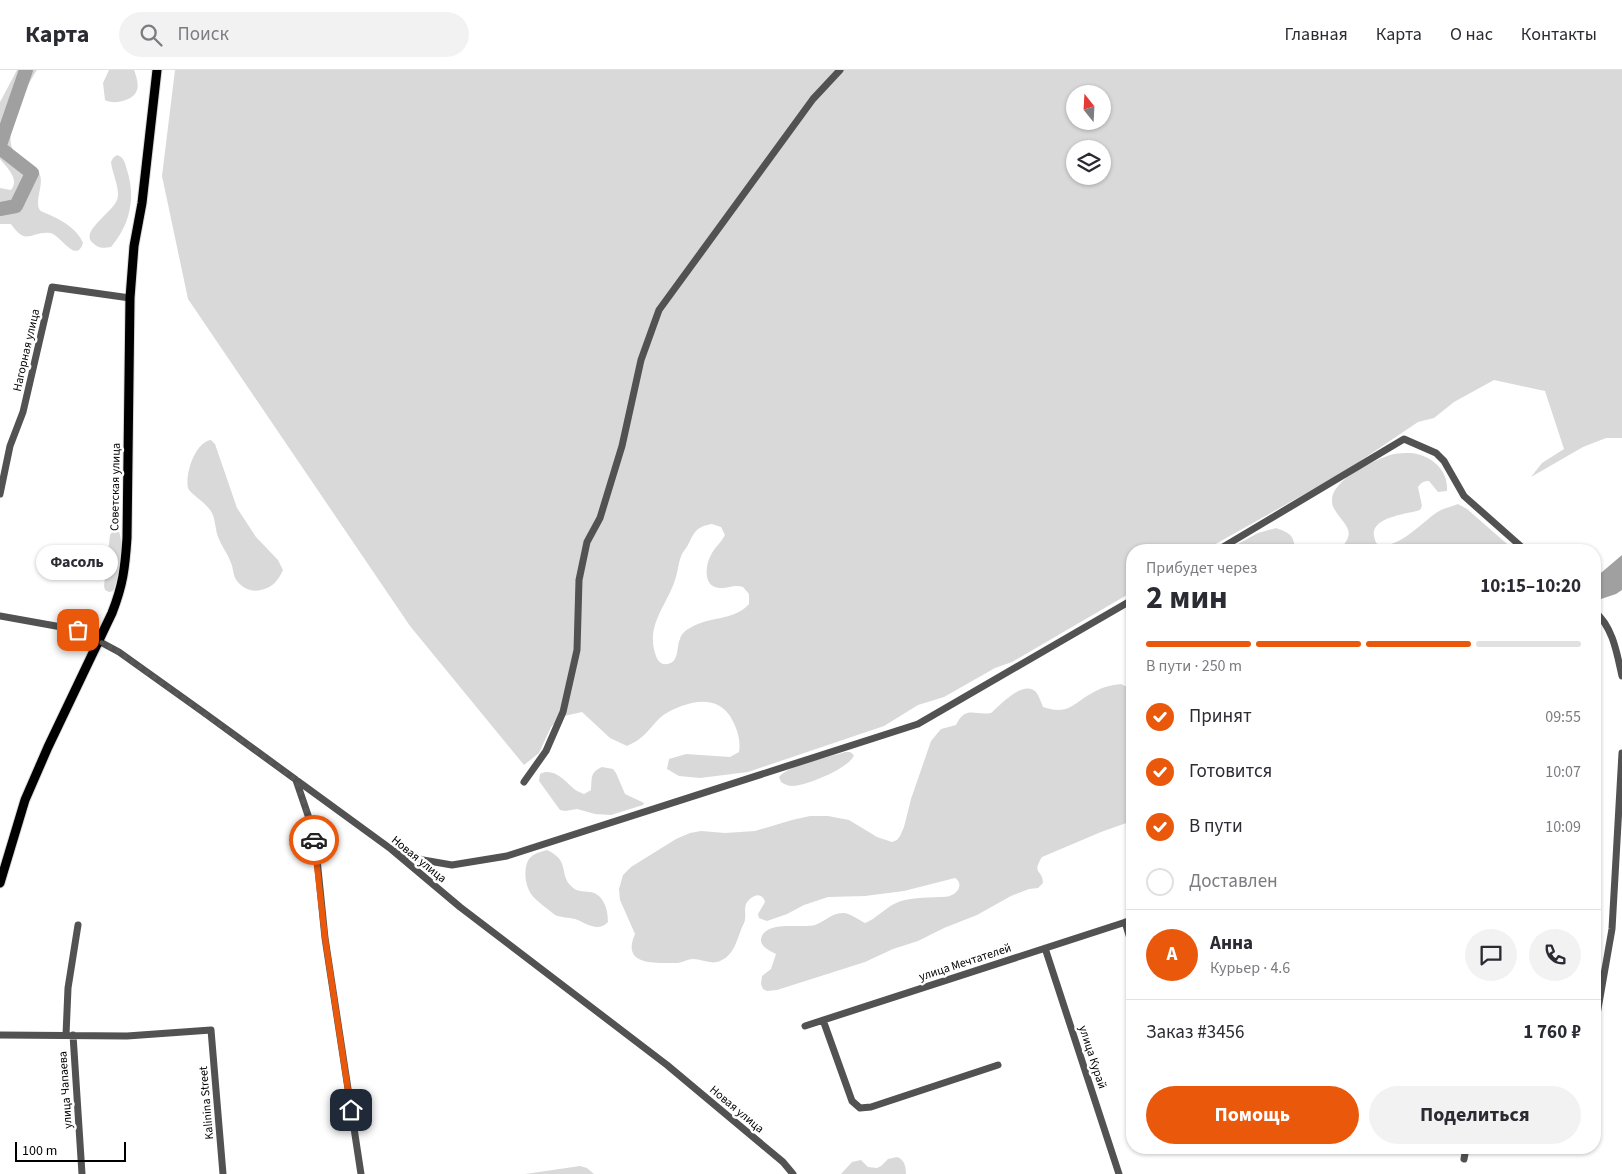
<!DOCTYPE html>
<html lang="ru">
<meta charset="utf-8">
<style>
body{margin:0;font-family:"Source Sans 3",sans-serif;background:#f2f2f3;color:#2b2b33;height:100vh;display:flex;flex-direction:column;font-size:19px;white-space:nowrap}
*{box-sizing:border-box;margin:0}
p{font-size:16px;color:#7c7c81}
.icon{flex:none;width:28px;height:28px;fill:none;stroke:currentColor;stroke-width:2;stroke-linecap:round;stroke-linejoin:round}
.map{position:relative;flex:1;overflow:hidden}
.details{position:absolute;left:1126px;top:474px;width:475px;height:610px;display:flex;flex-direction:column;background:#fff;border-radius:20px;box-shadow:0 1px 4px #0004}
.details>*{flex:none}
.needle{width:32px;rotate:342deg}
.controls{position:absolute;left:1066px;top:15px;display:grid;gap:10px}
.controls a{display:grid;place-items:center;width:45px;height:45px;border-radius:50%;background:#fff;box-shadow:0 1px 4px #0004;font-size:25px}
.scale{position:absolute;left:15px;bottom:12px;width:111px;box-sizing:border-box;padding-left:5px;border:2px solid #000;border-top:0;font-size:14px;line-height:18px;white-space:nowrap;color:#000;-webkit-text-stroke:4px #fff;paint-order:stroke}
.pin{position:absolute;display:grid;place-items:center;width:42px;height:42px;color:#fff;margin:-21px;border-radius:10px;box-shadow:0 2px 8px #0006}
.courier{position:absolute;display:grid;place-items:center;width:50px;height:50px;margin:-25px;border:4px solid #ea580c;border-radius:50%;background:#fff;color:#222;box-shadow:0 1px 6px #0007}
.bubble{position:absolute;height:35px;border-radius:18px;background:#fff;box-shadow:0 1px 4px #0004;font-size:16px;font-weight:700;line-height:35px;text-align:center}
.summary em{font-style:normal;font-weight:700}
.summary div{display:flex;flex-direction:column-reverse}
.summary{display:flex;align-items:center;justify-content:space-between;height:85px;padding:0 20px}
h1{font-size:32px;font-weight:700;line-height:38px}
.bar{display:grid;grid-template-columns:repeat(4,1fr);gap:8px 5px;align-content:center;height:60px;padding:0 20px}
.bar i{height:6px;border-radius:4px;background:#e1e1e2}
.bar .on{background:#ea580c}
.bar p{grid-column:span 4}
.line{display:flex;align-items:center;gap:12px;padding:0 20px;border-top:1px solid #e1e1e2}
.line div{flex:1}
.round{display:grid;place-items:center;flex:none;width:52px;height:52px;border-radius:26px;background:#f2f2f3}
ol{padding:0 20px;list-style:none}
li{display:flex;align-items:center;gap:15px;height:55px}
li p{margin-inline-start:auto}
li .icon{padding:5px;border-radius:50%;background:#ea580c;color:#fff;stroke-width:4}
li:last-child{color:#7c7c81}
li i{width:28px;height:28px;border:2px solid #e1e1e2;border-radius:50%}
.action{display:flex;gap:10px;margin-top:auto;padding:10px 20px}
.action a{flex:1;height:58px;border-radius:30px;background:#ea580c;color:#fff;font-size:20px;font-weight:700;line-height:58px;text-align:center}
.action a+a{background:#f2f2f3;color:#2b2b33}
header{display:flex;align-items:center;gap:30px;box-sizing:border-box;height:70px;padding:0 25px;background:#fff;border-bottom:1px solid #e1e1e2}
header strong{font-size:24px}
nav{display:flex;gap:28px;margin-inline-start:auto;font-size:18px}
.search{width:350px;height:45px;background:#f2f2f3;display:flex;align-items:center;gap:12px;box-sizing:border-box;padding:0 18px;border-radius:28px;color:#7c7c81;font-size:19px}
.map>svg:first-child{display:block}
.green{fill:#d9d9d9;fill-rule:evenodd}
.water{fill:#a0a0a0}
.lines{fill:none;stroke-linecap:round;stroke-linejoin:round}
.river{stroke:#a0a0a0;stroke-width:14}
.major-casing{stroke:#dbdbdb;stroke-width:11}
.minor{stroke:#525252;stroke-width:7}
.major{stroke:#000;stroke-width:9}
.done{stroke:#595959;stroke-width:5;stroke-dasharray:0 9}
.route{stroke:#ea580c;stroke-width:6}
.labels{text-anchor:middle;stroke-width:5;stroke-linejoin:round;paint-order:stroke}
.street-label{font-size:12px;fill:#000;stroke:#fff}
</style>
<header>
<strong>Карта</strong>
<div class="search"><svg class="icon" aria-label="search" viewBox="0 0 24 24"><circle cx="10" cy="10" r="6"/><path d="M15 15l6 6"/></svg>Поиск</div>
<nav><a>Главная</a><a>Карта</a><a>О нас</a><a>Контакты</a></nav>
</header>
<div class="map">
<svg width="1622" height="1104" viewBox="0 0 1622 1104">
<rect width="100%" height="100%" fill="#fff"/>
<path class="green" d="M17 0H37C26 16 0 67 15 83 24 90 35 93 40 105 44 115 33 135 41 141 44 143 49 144 52 146 63 151 78 160 83 173 76 195 60 164 50 163 31 161 27 177 11 154H0V118L11 120C20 109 7 98 0 89V32Z
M109 0H134C136 5 139 14 137 20 134 31 113 35 105 30L103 13Z
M175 0H1622V368H1606L1583 377 1531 407 1542 393 1564 379 1545 321 1494 310 1454 332 1434 348 1418 352 1347 400 1205 480H1132V522L1012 592 995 598 944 627 918 635 884 656 748 702 700 708 679 706 667 699 669 689 686 684 730 687 739 682C741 669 737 658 730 646 715 623 685 632 665 644 657 649 651 659 643 666 639 670 633 673 627 676L610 668 582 642 560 647 551 657 539 683 524 695 410 556 188 229 162 106ZM1075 24H1102V51H1075ZM1075 79H1102V106H1075ZM712 454 721 457 725 465C721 473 714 478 711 485 705 495 703 517 719 518 728 519 734 514 743 517L749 524V534C734 551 709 546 690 558 686 560 681 564 680 569 676 577 680 592 667 594 661 595 658 591 656 586 645 556 666 537 675 510 678 502 678 493 682 484 684 481 686 478 688 475 695 461 696 457 712 454Z
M117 85C124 87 125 93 127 100 136 128 130 155 111 177 103 178 99 179 93 173 79 162 112 143 117 130 121 120 112 103 111 92L113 88Z
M211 370 215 374 237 438 256 467 278 490 283 500C278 511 273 517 261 520 251 523 240 517 235 508 233 503 233 497 231 493 228 484 222 477 219 469 215 461 216 451 212 443 207 433 190 424 188 418 185 404 195 372 211 370Z
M1410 383C1429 384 1449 399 1447 421L1438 422 1429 411C1423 411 1421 413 1418 417L1422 436 1420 440C1408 444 1378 446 1374 461 1373 465 1375 469 1376 473 1395 483 1421 453 1436 443 1443 438 1451 437 1458 434L1467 439 1514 480H1340C1343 476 1347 471 1348 467 1353 455 1331 444 1332 430 1332 409 1376 389 1394 384 1399 383 1405 383 1410 383Z
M1276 458C1290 463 1294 465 1295 480H1227L1258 463Z
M118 460C125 470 119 510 113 521L109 522 105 520 104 516 110 465 113 461Z
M1121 614 1129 618V633L1132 639V751L1101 762 1042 787C1031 805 1043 799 1043 813L1038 818 1029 819 1011 826 977 845 944 858 918 871 893 879 865 892 777 920 767 921 763 919 761 914 762 906 771 899 776 884C771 881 760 877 761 869 765 849 803 859 815 855 826 851 831 843 844 843 851 844 859 850 865 853 877 848 884 839 894 834 907 827 926 828 940 827 943 827 948 827 952 825 959 822 963 813 955 808L904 821 865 826 828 827 804 835 787 844 767 851 759 848 758 844 765 832C762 821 751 825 746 834 744 839 746 844 745 849 745 853 742 856 741 860 736 872 734 885 720 891 711 895 702 889 693 889 688 889 683 892 678 893 673 893 668 893 663 893 642 893 624 889 635 864L620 830 619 819 623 805 631 797 676 769 690 763 701 761 725 763 755 761 792 750 810 746H828L849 750 877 767 892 772 897 770 900 766 904 757 911 729 931 671 941 659 956 655C966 635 974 646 991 643 1000 635 1024 609 1036 622 1039 626 1041 632 1043 637 1070 646 1074 632 1094 622 1103 617 1111 615 1121 614Z
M845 682H850L854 685C850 698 806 716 792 716 788 716 784 714 781 712L779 707C788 695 830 687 845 682Z
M602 697 613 699 616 703 625 724 642 732 644 733 643 735 611 745 595 744 577 739 565 741 560 740 539 711 540 704C553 697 564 710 573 718 576 721 580 722 584 724L591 720C592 708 590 702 602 697Z
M547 780C571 791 558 804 572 817 577 822 583 821 590 822 604 824 608 840 608 852 598 863 586 853 575 849 568 847 562 848 555 845 548 839 537 832 531 824 525 815 523 798 529 789 534 783 540 782 547 780Z
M897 1087C904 1089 906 1096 906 1104H841L852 1092 861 1090 868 1097 877 1098 881 1096 888 1089Z
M580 1096 587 1098 594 1104H525Z"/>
<path class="water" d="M1622 485V520L1616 524 1601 529 1595 520V508Z"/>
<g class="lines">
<path class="river" d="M0 75 26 0
M0 78 32 103 16 136 0 139"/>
<defs>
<path id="major" d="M0 813 25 730 48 677 112 543C123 515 125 498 127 468L130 228 134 176 142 133 157 0"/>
</defs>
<use href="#major" class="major-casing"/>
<path class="minor" d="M0 424 10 376 23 342 52 217 130 228
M1218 480 1404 369 1436 383 1444 391 1464 426 1525 480
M1595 542C1613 557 1617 584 1622 606
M0 546 78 560 119 582 203 642 391 779 460 837 667 995 783 1092 793 1104
M296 710 311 754 316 779 325 868 361 1104
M524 712 546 681 563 642 577 580 579 510 587 472 600 448 622 376 641 290 659 240 813 29 840 0
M396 781 423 790 452 795 507 786 918 654 1132 530
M1125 852 1132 875
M1045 878 1119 1104
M823 950 852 1031 860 1038 871 1037 998 995
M805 956 1132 850
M1595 956 1612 859 1622 683
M0 965 127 966 211 960 223 1104
M66 965 68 918 78 855
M73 965 82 1104
M1464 1089 1466 1078"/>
<use href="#major" class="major"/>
</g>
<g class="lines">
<path class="done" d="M78 560 119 582 296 710 311 754 314 770"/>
<path class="route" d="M314 770 325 868 351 1040"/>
</g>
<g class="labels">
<g class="street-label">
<text transform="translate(26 280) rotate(-77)" y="4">Нагорная улица</text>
<text transform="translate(115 417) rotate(-89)" y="4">Советская улица</text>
<text transform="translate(419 789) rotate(39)" y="4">Новая улица</text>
<text transform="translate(965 892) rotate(-18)" y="4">улица Мечтателей</text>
<text transform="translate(1093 987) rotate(72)" y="4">улица Курай</text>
<text transform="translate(65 1020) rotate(-94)" y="4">улица Чапаева</text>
<text transform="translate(206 1033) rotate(-95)" y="4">Kalinina Street</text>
<text transform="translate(737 1039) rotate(40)" y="4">Новая улица</text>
</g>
</g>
</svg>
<div class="controls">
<a><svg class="needle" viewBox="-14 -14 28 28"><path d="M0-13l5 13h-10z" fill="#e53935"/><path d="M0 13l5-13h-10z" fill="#7c7c81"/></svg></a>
<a><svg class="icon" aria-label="layers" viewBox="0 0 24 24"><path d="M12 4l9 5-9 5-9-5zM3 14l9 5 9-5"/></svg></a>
</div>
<div class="scale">100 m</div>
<div class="pin" style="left:78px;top:560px;background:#ea580c"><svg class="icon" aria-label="bag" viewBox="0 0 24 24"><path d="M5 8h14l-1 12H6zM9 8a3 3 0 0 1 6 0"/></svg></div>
<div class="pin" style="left:351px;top:1040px;background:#1f2937"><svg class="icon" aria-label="home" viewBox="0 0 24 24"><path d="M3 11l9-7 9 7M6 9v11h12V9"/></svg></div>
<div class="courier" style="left:314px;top:770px"><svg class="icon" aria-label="car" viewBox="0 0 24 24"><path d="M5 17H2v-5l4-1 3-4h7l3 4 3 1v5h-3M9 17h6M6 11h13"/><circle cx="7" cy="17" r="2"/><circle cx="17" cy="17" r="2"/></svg></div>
<div class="bubble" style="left:36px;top:475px;width:82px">Фасоль</div>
<section class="details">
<div class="summary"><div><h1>2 мин</h1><p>Прибудет через</p></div><em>10:15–10:20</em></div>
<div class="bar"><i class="on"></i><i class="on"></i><i class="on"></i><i></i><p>В пути · 250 m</p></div>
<ol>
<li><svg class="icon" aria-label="check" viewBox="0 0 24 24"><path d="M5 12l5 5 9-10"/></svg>Принят<p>09:55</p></li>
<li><svg class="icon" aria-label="check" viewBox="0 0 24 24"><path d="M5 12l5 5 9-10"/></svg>Готовится<p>10:07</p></li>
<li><svg class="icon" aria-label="check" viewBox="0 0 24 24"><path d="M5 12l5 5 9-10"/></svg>В пути<p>10:09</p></li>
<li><i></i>Доставлен</li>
</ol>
<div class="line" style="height:90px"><b class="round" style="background:#ea580c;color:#fff">А</b><div><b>Анна</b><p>Курьер · 4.6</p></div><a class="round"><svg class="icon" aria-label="chat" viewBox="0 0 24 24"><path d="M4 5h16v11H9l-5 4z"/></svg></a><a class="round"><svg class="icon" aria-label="phone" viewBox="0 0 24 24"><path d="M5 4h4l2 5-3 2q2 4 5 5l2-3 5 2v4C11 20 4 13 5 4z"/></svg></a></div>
<div class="line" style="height:65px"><div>Заказ #3456</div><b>1 760 ₽</b></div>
<div class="action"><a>Помощь</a><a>Поделиться</a></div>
</section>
</div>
